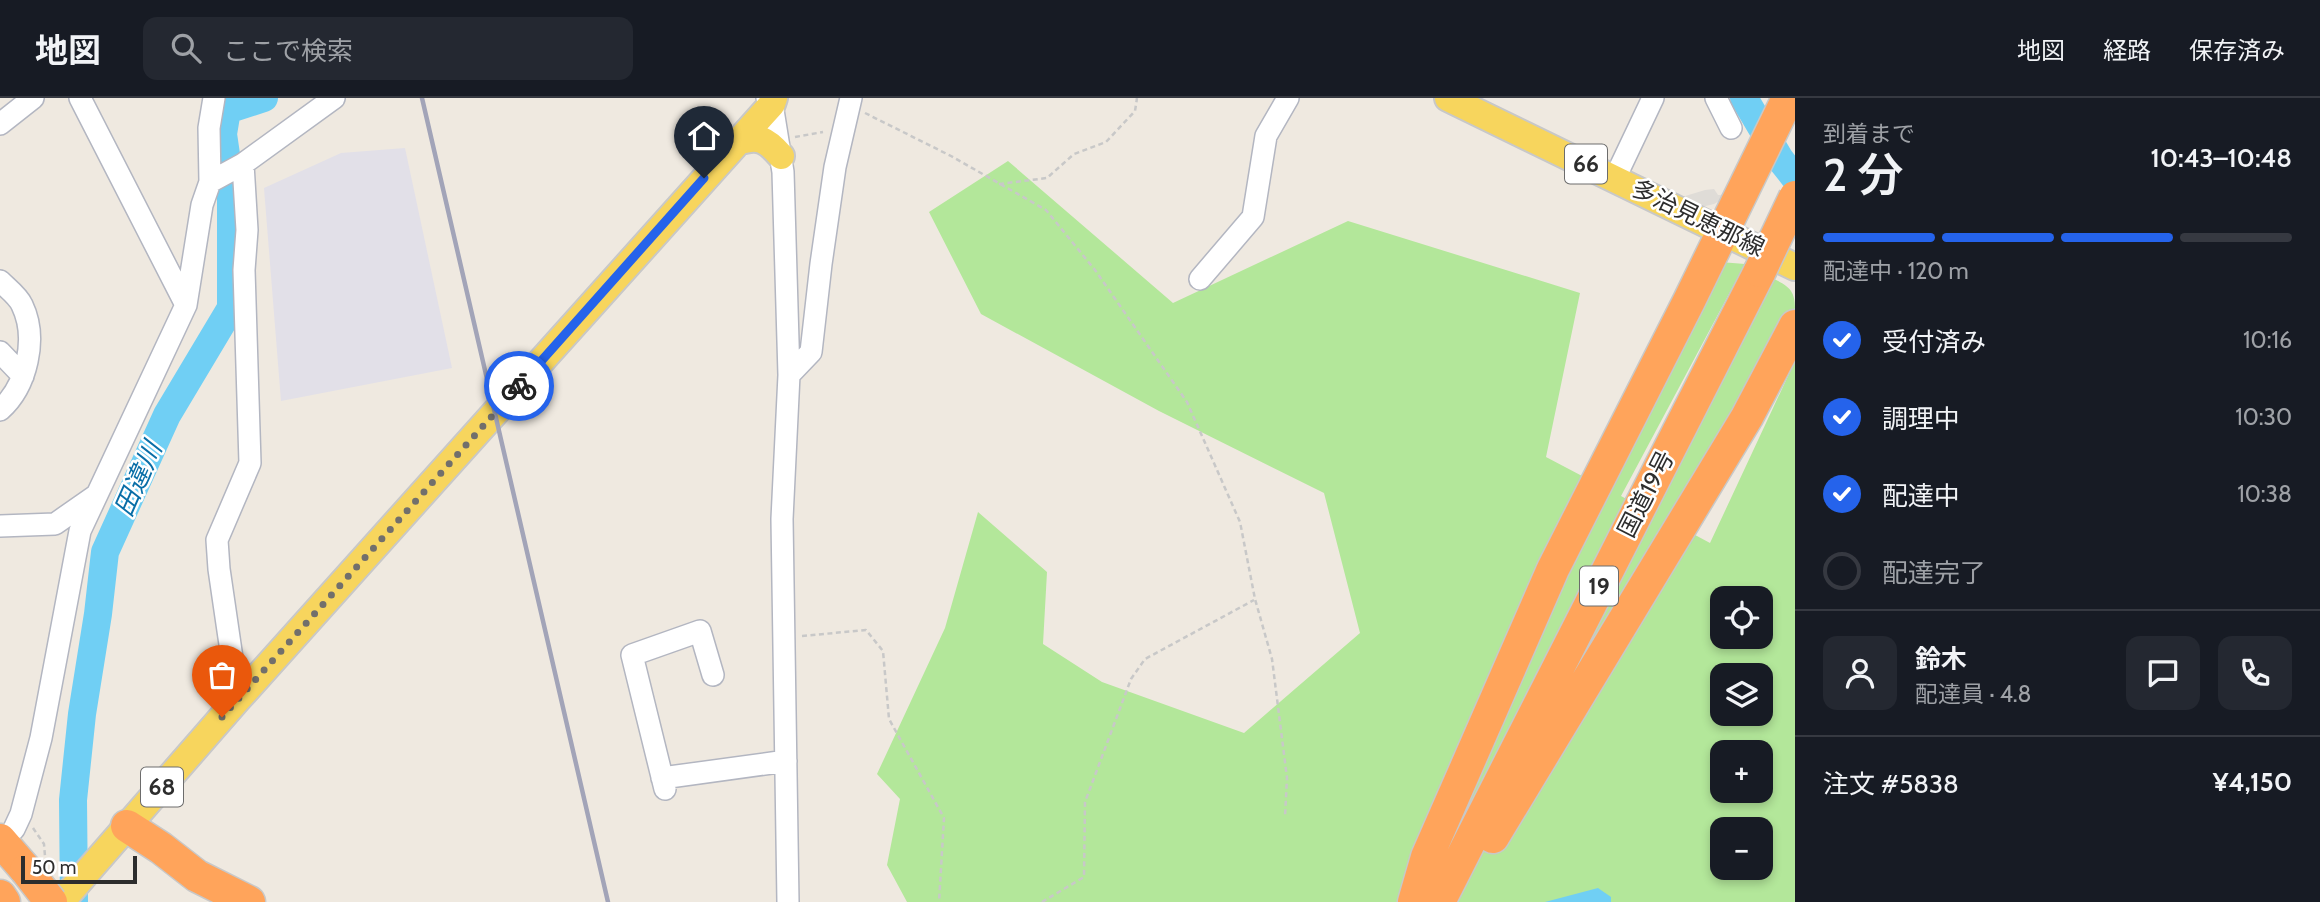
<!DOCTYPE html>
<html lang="ja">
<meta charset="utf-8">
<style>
body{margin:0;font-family:Cabin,"Noto Sans JP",sans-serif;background:#242831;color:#f1f3f6;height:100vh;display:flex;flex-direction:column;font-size:26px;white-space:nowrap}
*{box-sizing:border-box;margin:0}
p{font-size:23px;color:#9ea1a6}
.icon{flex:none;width:38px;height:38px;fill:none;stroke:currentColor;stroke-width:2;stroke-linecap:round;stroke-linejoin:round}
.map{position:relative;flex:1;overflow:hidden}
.side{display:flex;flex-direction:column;background:#171b24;width:525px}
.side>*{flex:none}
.buttons{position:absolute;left:1710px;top:488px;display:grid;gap:14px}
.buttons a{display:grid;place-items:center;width:63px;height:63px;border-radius:14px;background:#171b24;box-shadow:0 4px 10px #0003;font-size:35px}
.scale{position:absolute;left:21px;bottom:18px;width:116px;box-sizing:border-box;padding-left:7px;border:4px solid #2d2d2d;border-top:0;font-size:19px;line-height:24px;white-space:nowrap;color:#2d2d2d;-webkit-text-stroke:5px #fff;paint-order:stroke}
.pin{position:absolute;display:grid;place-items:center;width:60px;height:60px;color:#fff;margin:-72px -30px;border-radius:50% 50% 50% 0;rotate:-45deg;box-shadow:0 0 7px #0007}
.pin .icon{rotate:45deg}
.courier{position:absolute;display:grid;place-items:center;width:70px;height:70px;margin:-35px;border:5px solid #2563eb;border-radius:50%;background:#fff;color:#222;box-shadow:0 2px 9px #0007}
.head em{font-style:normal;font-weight:600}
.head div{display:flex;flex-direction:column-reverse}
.head{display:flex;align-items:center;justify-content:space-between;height:119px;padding:0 28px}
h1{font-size:46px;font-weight:600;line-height:52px}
.bar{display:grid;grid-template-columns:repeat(4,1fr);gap:10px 7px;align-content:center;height:84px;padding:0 28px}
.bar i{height:9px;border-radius:5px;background:#363941}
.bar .selected{background:#2563eb}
.bar p{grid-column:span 4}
.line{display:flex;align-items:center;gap:18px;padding:0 28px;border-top:2px solid #363941}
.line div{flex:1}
.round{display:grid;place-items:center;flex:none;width:74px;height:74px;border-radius:14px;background:#242831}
ol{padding:0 28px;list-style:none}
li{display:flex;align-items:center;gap:21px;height:77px}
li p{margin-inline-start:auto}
li .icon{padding:7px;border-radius:50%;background:#2563eb;color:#fff;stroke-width:4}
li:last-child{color:#9ea1a6}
li i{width:38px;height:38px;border:4px solid #363941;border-radius:50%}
header{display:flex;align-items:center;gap:42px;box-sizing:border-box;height:98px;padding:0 35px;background:#171b24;border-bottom:2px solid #363941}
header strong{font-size:33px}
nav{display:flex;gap:38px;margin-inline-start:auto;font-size:24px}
.search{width:490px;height:63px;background:#242831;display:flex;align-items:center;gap:18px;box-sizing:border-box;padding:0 24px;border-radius:14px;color:#9ea1a6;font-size:26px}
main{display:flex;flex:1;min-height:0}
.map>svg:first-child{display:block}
.industrial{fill:#e2e0e8}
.green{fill:#b3e79a;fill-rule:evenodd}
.plaza{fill:#dfdcd7}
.water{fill:#70cff4}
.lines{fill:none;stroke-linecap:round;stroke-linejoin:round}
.river{stroke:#70cff4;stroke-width:28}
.minor-casing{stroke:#b3b6c1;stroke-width:24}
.major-casing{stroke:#c8c8c8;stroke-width:30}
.highway-casing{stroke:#c8c8c8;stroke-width:35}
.path{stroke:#c8c8c8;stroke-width:2.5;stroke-dasharray:5 3.5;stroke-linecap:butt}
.minor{stroke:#fff;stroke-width:21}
.major{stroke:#f7d55d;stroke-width:26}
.highway{stroke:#ffa45b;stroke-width:32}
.rail{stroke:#a2a4b8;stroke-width:4.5}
.highway-bridge-casing{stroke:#c8c8c8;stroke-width:35;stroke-linecap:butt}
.highway-bridge{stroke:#ffa45b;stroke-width:32}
.done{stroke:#716f6c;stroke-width:7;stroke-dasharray:0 12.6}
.route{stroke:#2563eb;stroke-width:9}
.labels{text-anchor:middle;stroke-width:5;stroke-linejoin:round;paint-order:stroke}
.shield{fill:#fff;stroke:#6c6c6c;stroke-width:2}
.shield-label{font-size:23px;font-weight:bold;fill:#2d2d2d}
.street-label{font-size:24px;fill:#2d2d2d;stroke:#fff}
.water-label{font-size:26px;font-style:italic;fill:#086ea7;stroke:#fff}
</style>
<header>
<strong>地図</strong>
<div class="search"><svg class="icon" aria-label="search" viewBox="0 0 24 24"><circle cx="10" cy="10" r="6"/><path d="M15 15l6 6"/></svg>ここで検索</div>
<nav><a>地図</a><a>経路</a><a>保存済み</a></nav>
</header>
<main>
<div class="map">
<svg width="1795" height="804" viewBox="0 0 1795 804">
<rect width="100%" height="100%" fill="#efe9e0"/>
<path class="industrial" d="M405 50 452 270 281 303 264 90 341 55Z"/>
<path class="green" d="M1008 63 1173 205 1348 123 1580 195 1546 359 1603 389 1720 164 1745 166 1621 398 1654 416 1774 181C1789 188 1795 193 1795 210L1734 320 1671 424 1710 445 1795 263V804H907L887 767 900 701 877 676 945 530 978 414 1047 474 1043 546 1102 584 1244 635 1360 535 1324 395 1159 313 981 216 929 114ZM1722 500H1760V539H1722ZM1722 578H1760V616H1722ZM1722 654H1760V693H1722ZM1722 732H1760V770H1722Z"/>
<path class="plaza" d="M1628 73 1682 99 1705 92 1714 91 1718 97H1721L1729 90 1721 102 1714 106 1697 110Z"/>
<path class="water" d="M1598 790 1611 799V804H1545Z"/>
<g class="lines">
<path class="river" d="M1744 0 1780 61 1795 80
M74 804 73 702 82 616 98 516 105 454 167 317 231 210V91L223 36 227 12 264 0"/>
<defs>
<path id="minor" d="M80 0 186 207
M767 0 772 6 783 74 789 277 782 421 788 804
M1716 0 1731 30
M0 26 33 0
M1615 80 1653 0
M210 84 243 66 334 0
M1200 181 1253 119 1266 38 1288 0
M0 183C7 190 18 198 22 207 38 240 27 288 0 312
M0 254 23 278
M789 277 811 254 821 166 835 69 851 0
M0 428 55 426 95 398
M238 601 219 471 217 442 250 365 244 172 247 132 243 66
M662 680 786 663
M665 691 632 557 700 533 713 577
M14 731 21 716 41 640 80 433 186 207 202 107 210 84 209 30 214 0"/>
<path id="major" d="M1448 0 1795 169
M737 44C759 37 766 41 781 58
M61 804 238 601 772 6 774 0"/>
<path id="highway" d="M127 728 161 750 197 778 249 804
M1493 739 1747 319 1795 228
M0 742 26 772
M0 798 4 804
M1414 804 1427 759 1553 471 1689 203 1788 0
M1439 804 1760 173"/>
</defs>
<use href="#minor" class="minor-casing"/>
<use href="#major" class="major-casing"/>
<use href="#highway" class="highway-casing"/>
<path class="path" d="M865 15 951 58 1046 112 1095 172 1187 304 1240 424 1255 501 1272 561 1287 680 1285 719
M795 39 823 34
M999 86 1047 80 1074 56 1106 44 1135 13 1137 0
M802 538 866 532 883 553 889 621 944 720 939 804
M33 730 44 746 45 758
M1042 804 1084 779 1085 704 1131 581 1145 561 1254 502"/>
<use href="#minor" class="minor"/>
<use href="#major" class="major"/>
<use href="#highway" class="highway"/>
<path class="rail" d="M422 0 608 804"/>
<defs>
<path id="highway-bridge" d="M1760 173 1795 99
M26 772 51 804"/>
</defs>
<use href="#highway-bridge" class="highway-bridge-casing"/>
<use href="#highway-bridge" class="highway-bridge"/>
</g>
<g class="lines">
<path class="done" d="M222 619 519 288"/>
<path class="route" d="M519 288 704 80"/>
</g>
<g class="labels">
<g class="shield">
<rect x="1565" y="46.5" width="42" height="39" rx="5"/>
<rect x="1580" y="468.5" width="38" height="39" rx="5"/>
<rect x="141" y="669.5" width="42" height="39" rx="5"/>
</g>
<g class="shield-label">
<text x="1586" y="74">66</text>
<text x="1599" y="496">19</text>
<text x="162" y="697">68</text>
</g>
<g class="street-label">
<text transform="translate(1698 120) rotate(26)" y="8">多治見恵那線</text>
<text transform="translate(1646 396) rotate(-63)" y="8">国道19号</text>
</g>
<g class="water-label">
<text transform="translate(138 381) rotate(-66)" y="9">田違川</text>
</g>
</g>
</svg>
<div class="buttons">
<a><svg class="icon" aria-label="locate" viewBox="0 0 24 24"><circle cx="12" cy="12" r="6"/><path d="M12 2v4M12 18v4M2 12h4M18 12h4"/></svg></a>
<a><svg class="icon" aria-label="layers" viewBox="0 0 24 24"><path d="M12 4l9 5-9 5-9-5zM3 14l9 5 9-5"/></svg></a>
<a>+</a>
<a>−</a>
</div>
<div class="scale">50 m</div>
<div class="pin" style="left:222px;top:619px;background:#ea580c"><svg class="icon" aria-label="bag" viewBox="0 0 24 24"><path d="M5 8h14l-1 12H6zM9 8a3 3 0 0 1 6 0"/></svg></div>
<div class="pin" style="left:704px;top:80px;background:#1f2937"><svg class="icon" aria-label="home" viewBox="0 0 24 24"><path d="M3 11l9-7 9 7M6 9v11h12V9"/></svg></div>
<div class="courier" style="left:519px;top:288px"><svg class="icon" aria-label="bike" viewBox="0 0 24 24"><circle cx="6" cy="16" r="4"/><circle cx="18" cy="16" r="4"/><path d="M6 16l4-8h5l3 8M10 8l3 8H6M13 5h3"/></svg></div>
</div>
<section class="side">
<div class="head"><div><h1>2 分</h1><p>到着まで</p></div><em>10:43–10:48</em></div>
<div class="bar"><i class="selected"></i><i class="selected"></i><i class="selected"></i><i></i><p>配達中 · 120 m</p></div>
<ol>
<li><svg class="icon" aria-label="check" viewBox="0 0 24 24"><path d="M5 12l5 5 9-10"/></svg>受付済み<p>10:16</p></li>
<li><svg class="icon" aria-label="check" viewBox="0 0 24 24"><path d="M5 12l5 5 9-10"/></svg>調理中<p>10:30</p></li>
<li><svg class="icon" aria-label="check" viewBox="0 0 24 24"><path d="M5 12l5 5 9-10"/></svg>配達中<p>10:38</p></li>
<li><i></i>配達完了</li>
</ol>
<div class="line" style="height:126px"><a class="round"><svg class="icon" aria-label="person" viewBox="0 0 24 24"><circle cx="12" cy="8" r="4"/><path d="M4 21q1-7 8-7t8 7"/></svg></a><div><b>鈴木</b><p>配達員 · 4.8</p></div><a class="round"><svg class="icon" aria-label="chat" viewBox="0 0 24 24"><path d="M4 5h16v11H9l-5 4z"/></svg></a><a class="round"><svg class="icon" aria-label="phone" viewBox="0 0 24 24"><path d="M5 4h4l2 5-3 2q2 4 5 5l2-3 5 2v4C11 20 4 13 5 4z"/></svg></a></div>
<div class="line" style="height:91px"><div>注文 #5838</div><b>¥4,150</b></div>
</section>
</main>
